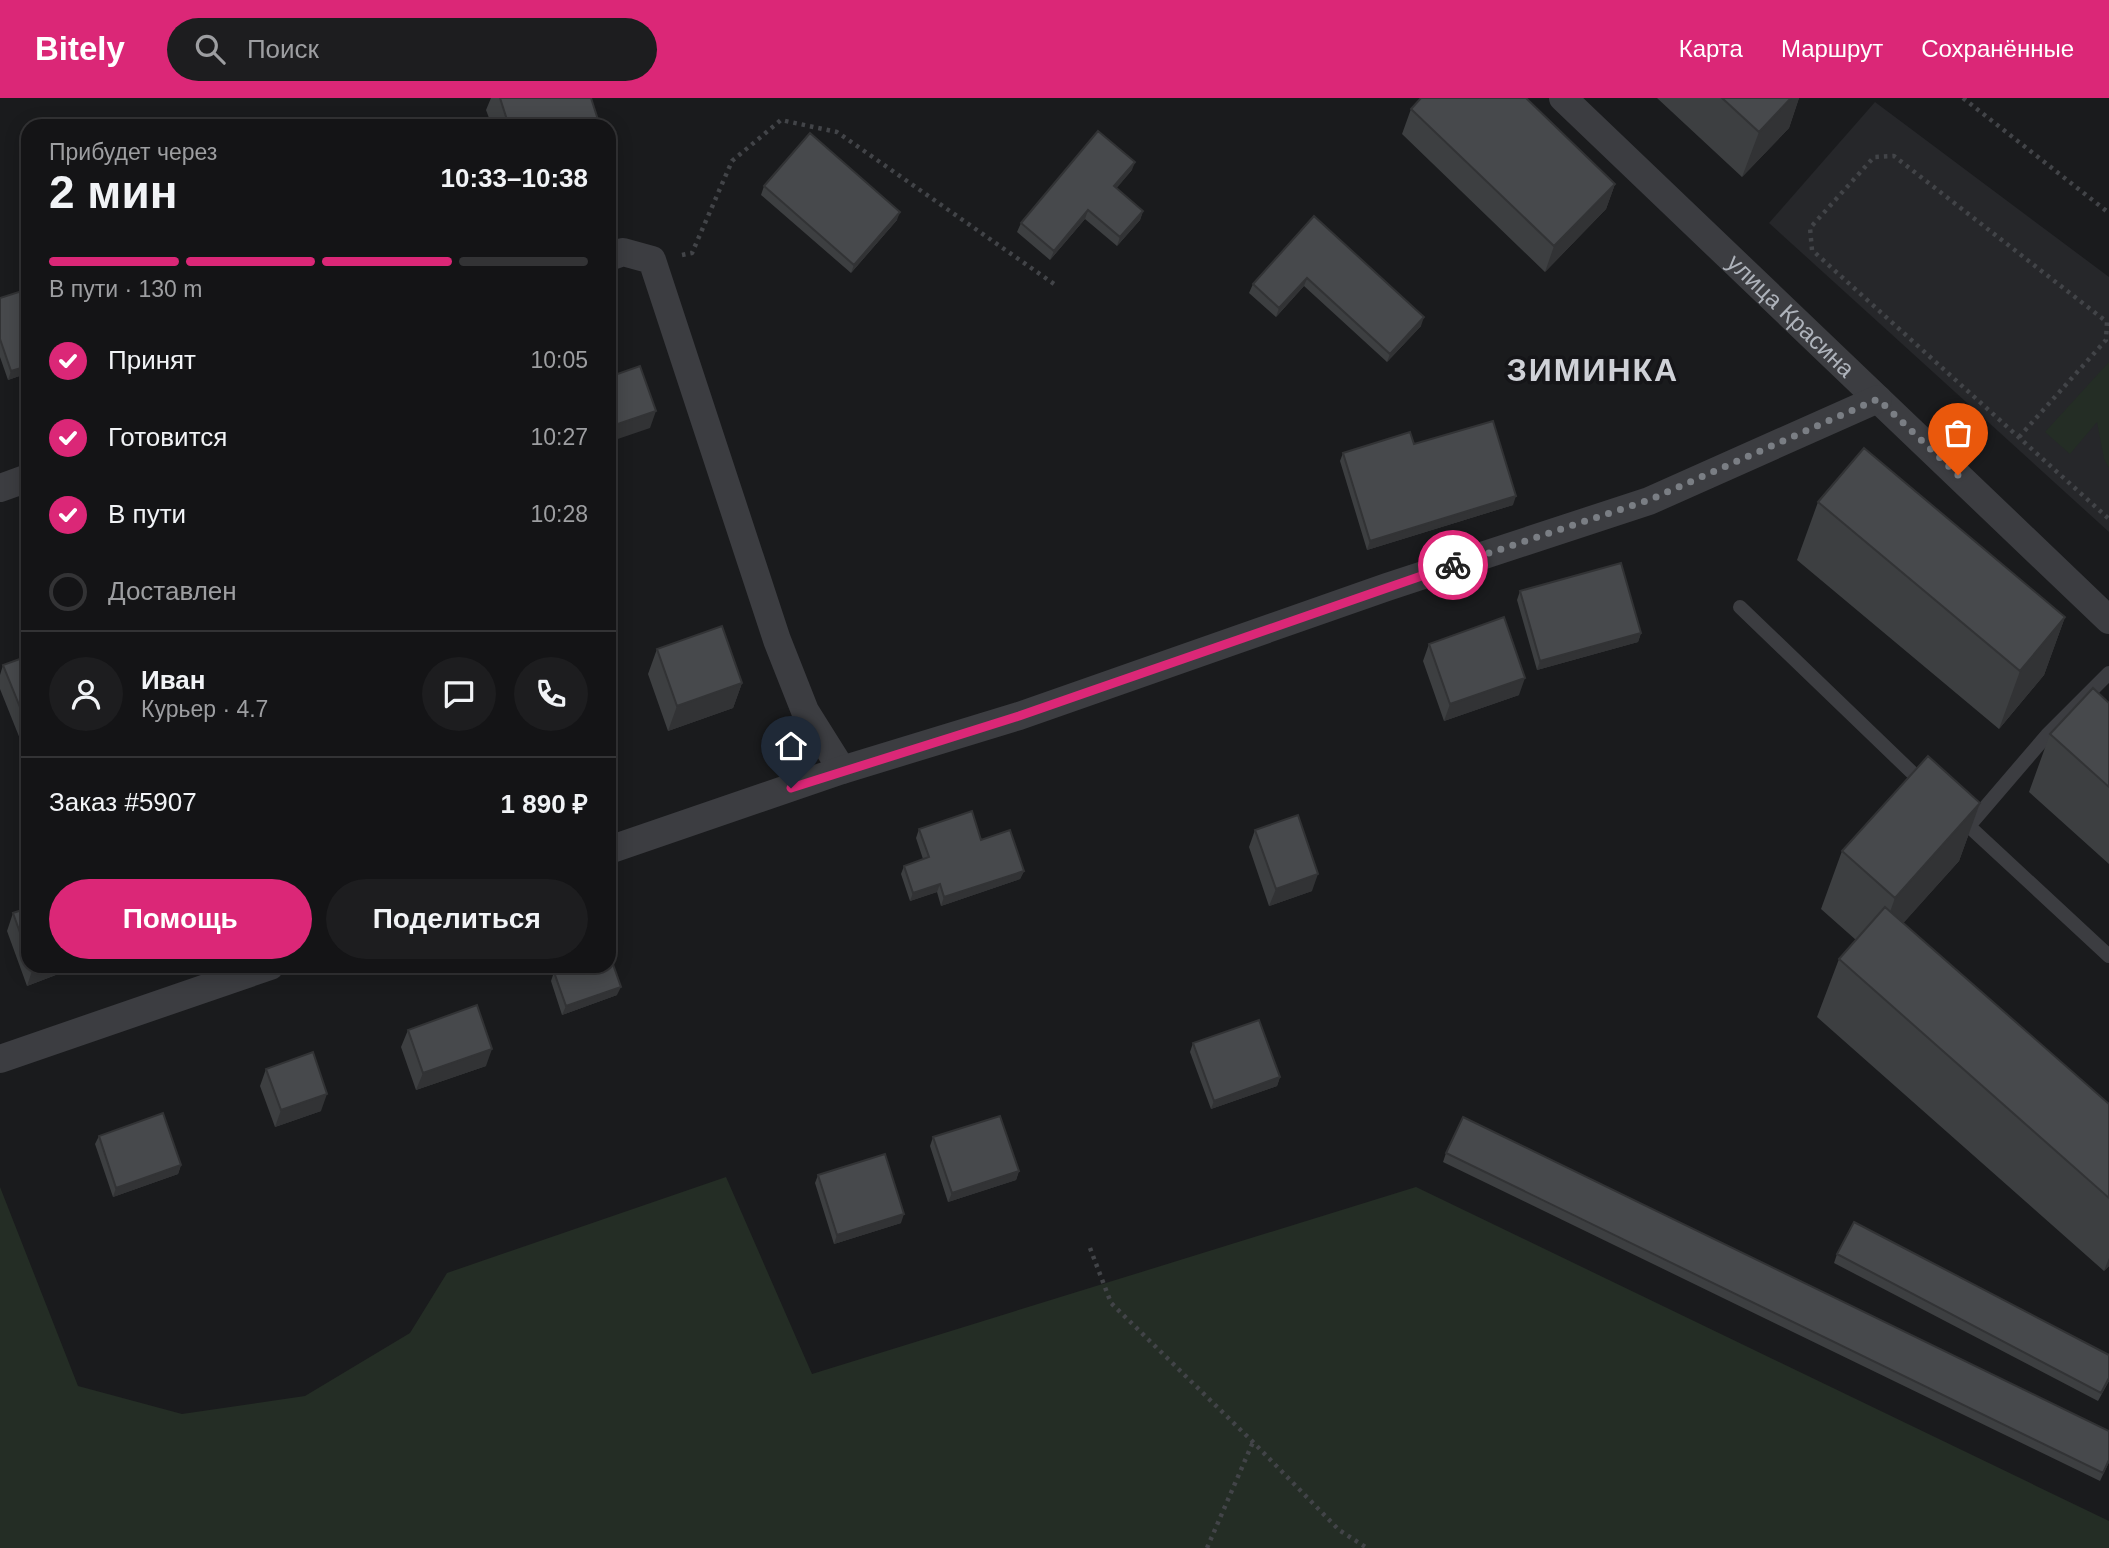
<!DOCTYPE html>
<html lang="ru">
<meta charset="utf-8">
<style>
body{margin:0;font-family:Helvetica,sans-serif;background:#1d1d1f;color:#f1f3f6;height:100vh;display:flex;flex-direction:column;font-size:26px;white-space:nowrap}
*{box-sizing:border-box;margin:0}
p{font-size:23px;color:#9d9ea1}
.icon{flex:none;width:38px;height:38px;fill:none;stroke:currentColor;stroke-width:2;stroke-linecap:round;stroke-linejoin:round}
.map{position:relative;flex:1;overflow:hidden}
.sheet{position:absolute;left:21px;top:21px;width:595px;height:854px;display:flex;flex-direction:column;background:#141416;border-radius:21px;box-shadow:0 4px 18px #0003,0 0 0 2px #333335}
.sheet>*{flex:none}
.pin{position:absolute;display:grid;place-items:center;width:60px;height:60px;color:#fff;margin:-72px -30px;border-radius:50% 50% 50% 0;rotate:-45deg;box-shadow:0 0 7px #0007}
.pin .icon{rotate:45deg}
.courier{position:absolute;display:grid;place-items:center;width:70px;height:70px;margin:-35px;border:5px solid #db2777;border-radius:50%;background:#fff;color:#222;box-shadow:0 2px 9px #0007}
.overview em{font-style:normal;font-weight:700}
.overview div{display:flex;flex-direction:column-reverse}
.overview{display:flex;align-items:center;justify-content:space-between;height:119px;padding:0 28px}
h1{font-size:46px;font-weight:700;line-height:52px}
.bar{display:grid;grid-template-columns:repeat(4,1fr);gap:10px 7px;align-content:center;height:84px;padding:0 28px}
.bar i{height:9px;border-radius:5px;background:#333335}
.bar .active{background:#db2777}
.bar p{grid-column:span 4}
.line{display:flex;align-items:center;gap:18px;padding:0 28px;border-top:2px solid #333335}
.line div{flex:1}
.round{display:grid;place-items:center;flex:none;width:74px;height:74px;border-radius:37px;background:#1d1d1f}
ol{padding:0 28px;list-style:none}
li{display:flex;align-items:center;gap:21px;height:77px}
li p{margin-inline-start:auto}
li .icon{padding:7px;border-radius:50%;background:#db2777;color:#fff;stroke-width:4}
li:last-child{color:#9d9ea1}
li i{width:38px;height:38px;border:4px solid #333335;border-radius:50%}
.action{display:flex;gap:14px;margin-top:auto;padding:14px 28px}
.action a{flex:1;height:80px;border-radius:42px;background:#db2777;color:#fff;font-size:28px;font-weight:700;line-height:80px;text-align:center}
.action a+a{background:#1d1d1f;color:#f1f3f6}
header{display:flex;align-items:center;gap:42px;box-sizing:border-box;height:98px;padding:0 35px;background:#db2777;color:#fff}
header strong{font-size:33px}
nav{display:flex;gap:38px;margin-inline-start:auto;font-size:24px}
.search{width:490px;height:63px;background:#1d1d1f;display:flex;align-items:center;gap:18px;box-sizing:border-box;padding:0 24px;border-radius:38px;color:#9d9ea1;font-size:26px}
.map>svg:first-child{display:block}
.built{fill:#26272a}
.green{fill:#242d25}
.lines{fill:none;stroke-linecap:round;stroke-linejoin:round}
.path{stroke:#424448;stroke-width:4.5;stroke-dasharray:3.5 5;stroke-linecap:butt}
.service{stroke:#3c3d41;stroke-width:14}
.minor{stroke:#3c3d41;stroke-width:28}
.wall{fill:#3d3f41}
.shaded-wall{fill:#323335}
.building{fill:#47494c;stroke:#323335;stroke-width:2}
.done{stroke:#7a7e84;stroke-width:7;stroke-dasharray:0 12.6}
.route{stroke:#db2777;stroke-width:9}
.labels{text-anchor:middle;stroke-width:7;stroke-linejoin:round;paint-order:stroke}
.street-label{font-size:24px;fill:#aeb3bb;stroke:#151518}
.district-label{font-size:32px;font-weight:bold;letter-spacing:2px;fill:#cfd1d7;stroke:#151518}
</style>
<header>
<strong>Bitely</strong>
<div class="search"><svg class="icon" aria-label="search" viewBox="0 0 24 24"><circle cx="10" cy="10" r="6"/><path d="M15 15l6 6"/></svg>Поиск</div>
<nav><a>Карта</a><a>Маршрут</a><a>Сохранённые</a></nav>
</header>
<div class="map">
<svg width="2109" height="1450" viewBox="0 0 2109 1450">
<rect width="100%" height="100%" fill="#1a1b1d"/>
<path class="built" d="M1875 4 2109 179V434L1769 125Z"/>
<path class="green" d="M2109 264V370L2104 361 2097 324 2070 356 2045 334Z
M726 1079 812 1276 1416 1089 2109 1423V1450H0V1089L78 1288 182 1316 305 1298 410 1235 447 1175Z"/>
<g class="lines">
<path class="path" d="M1963 0 2109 115
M682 157 692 155 732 63 781 22 837 34 1057 188
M2019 339 2106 242 2107 224 1894 58 1874 59 1810 130 1812 152 2109 421
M1090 1150 1111 1205 1253 1344 1339 1432 1367 1450
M1207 1450 1253 1344"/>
<path class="service" d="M1740 509 1926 688
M1959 719 2109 858
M1969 728 2047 637 2109 575"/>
<g class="minor">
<path id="s1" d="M1563 0 2109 522"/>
<path d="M609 159 623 154 652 162 777 542 805 613 842 672"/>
<path d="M0 390 28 380"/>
<path d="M609 752 842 672 1019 618 1387 489 1649 403 1878 301"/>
<path d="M0 961 270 868"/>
</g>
</g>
<path class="wall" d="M491 0H591L600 28H492L486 12Z
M1657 0H1799L1789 30 1742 79Z
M1411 11 1615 86 1606 111 1545 174 1402 36Z
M1132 72 1116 90 1143 113 1140 122 1117 148 1085 121 1050 162 1017 134 1021 125Z
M764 88 897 122 851 175 761 97Z
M1314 118 1421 228 1387 264 1304 188 1276 219 1249 195 1253 186Z
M0 200 28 275 8 282 0 259Z
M1414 346 1513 407 1367 452 1340 363 1343 355Z
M1818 404 2065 519 2044 577 1999 631 1797 462Z
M1520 493 1641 535 1638 544 1537 572 1517 502Z
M1429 546 1519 597 1444 623 1423 563Z
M657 551 742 585 733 610 668 633 648 576Z
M28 558V644L22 646 0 591V577L3 567Z
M2109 605V766L2029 694 2050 636Z
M1980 705 1959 763 1903 825 2109 1006V1168L2104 1173 1817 919 1839 861 1856 842 1821 811 1842 753Z
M919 731 981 742 1024 773 1020 781 941 808 937 794 910 803 901 776 904 768 923 761 916 740Z
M1255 732 1312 793 1269 808 1249 749Z
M28 810V868H64L61 875 27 888 7 833 13 815Z
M554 874 617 897 562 917 551 883Z
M408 932 486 968 416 992 401 949Z
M1193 945 1280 979 1277 988 1211 1011 1190 954Z
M266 971 321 1013 275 1029 260 988Z
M99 1038 181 1067 178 1076 113 1099 95 1046Z
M933 1039 1019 1073 1016 1082 948 1104 930 1048Z
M1446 1055 2109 1364 2100 1383 1443 1064Z
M818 1077 901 1125 834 1146 815 1085Z
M1837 1156 2109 1283 2098 1303 1834 1165Z"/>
<path class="shaded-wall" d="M1791 0H1799L1789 30 1742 79 1759 34Z
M1135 64 1132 72 1111 97 1114 88Z
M1615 86 1606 111 1545 174 1554 148Z
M1088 112 1085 121 1050 162 1054 153Z
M1143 113 1140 122 1117 148 1120 139Z
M900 114 897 122 851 175 854 167Z
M1307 180 1304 188 1276 219 1279 210Z
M1424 219 1421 228 1387 264 1390 256Z
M28 268V275L8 282 11 273Z
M656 313 650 330 609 344V329Z
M1516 398 1513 407 1367 452 1370 443Z
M2065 519 2044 577 1999 631 2020 573Z
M1641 535 1638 544 1537 572 1540 563Z
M1525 580 1519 597 1444 623 1450 606Z
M742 585 733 610 668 633 677 608Z
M28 629V644L22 646Z
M1980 705 1959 763 1874 858 1895 800Z
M1024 773 1020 781 941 808 944 799Z
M1318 776 1312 793 1269 808 1276 791Z
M940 786 937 794 910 803 913 795Z
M40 868H64L61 875 27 888 33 870Z
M621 889 617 897 562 917 566 908Z
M492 951 486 968 416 992 423 975Z
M1280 979 1277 988 1211 1011 1214 1003Z
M327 996 321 1013 275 1029 281 1012Z
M181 1067 178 1076 113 1099 116 1090Z
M1019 1073 1016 1082 948 1104 952 1095Z
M904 1116 901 1125 834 1146 837 1137Z
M2109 1160V1168L2104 1173Z"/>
<path class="building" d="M500 0H591L600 28H509Z
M1421 0H1526L1615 86 1554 148 1411 11Z
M1722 0H1791L1759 34Z
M1098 33 1135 64 1114 88 1143 113 1120 139 1088 112 1054 153 1021 125Z
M810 35 900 114 854 167 764 88Z
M1314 118 1424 219 1390 256 1307 180 1279 210 1253 186Z
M28 191V268L11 273 0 241V200Z
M640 268 656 313 609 329V279Z
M1493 323 1516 398 1370 443 1343 355 1410 334 1414 346Z
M1864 350 2065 519 2020 573 1818 404Z
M1621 465 1641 535 1540 563 1520 493Z
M1504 519 1525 580 1450 606 1429 546Z
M722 528 742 585 677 608 657 551Z
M28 558V629L3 567Z
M2093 590 2109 605V689L2050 636Z
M1928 658 1980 705 1895 800 1842 753Z
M972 713 981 742 1010 732 1024 773 944 799 940 786 913 795 904 768 929 759 919 731Z
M1298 717 1318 776 1276 791 1255 732Z
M1885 809 2109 1006V1100L1839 861Z
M28 810V857L13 815Z
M609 855 621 889 566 908 554 874 571 868H609Z
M477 907 492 951 423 975 408 932Z
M1259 922 1280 979 1214 1003 1193 945Z
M313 954 327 996 281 1012 266 971Z
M163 1015 181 1067 116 1090 99 1038Z
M1000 1018 1019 1073 952 1095 933 1039Z
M1463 1019 2109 1333V1362L2103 1375 1446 1055Z
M885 1056 904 1116 837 1137 818 1077Z
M1854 1124 2109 1257V1280L2101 1295 1837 1156Z"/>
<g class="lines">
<path class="done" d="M1453 467 1649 402 1878 301 1958 377"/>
<path class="route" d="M791 690 1019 618 1453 467"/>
</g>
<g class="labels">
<g class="street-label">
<text dy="8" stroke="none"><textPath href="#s1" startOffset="315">улица Красина</textPath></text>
</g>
<g class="district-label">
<text x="1593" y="283">ЗИМИНКА</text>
</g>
</g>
</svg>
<div class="pin" style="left:1958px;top:377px;background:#ea580c"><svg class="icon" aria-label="bag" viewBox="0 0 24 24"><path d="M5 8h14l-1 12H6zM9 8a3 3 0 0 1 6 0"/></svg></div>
<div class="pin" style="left:791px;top:690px;background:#1f2937"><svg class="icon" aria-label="home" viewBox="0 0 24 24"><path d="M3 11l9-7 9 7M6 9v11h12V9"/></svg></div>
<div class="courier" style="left:1453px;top:467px"><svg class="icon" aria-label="bike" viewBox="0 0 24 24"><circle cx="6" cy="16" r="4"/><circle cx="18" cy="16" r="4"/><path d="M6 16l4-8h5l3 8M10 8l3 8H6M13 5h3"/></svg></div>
<section class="sheet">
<div class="overview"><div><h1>2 мин</h1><p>Прибудет через</p></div><em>10:33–10:38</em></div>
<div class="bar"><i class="active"></i><i class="active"></i><i class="active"></i><i></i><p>В пути · 130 m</p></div>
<ol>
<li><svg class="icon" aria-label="check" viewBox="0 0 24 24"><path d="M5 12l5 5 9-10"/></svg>Принят<p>10:05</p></li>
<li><svg class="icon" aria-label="check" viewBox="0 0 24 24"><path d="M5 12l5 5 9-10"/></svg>Готовится<p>10:27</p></li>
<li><svg class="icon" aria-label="check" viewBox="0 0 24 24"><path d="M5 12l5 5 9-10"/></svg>В пути<p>10:28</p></li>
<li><i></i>Доставлен</li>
</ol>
<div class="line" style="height:126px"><a class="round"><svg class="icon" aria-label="person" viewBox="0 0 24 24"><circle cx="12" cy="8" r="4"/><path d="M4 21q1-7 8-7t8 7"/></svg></a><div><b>Иван</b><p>Курьер · 4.7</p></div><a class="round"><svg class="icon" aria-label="chat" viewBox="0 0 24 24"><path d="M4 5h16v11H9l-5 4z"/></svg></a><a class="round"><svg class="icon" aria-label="phone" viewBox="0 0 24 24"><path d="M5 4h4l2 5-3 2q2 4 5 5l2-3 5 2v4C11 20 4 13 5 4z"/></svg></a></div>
<div class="line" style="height:91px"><div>Заказ #5907</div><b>1 890 ₽</b></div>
<div class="action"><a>Помощь</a><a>Поделиться</a></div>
</section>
</div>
